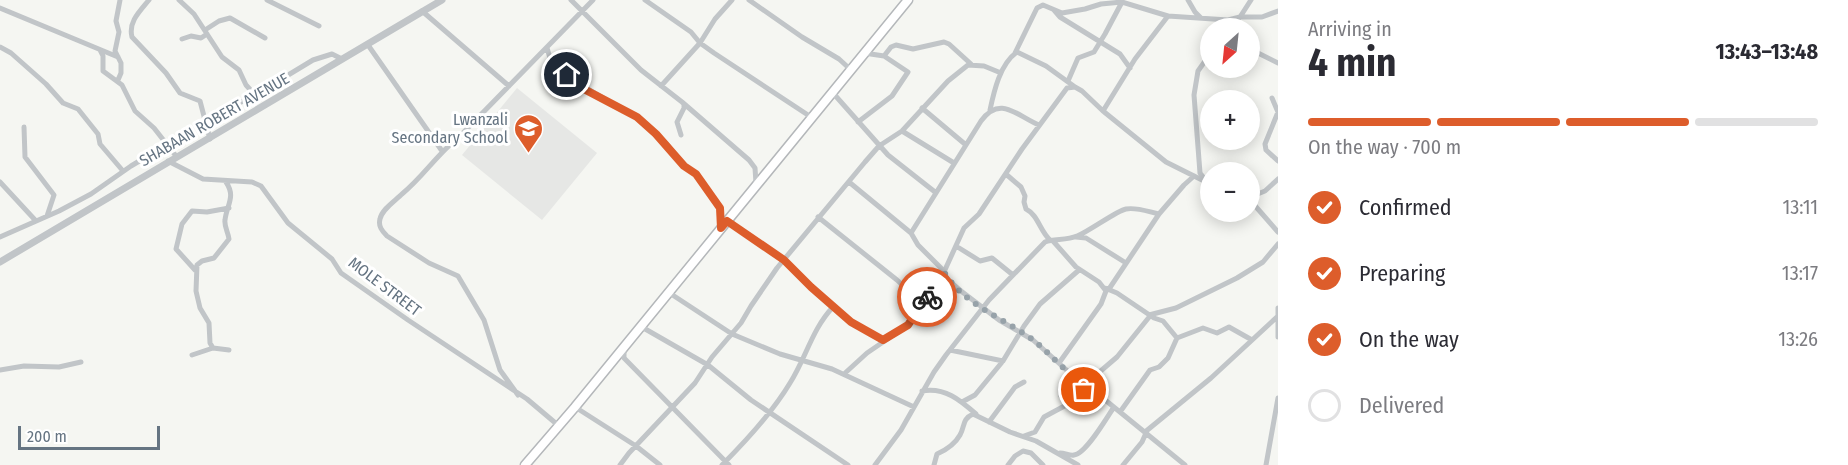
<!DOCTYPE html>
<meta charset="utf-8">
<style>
body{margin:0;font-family:"Fira Sans Condensed",sans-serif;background:#f7f7f7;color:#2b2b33;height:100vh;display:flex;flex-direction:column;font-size:22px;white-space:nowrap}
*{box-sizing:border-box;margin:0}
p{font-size:20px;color:#7c7c81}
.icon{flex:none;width:33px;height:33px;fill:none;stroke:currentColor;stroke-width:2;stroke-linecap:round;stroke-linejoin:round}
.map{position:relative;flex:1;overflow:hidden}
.panel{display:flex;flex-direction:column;background:#fff;width:570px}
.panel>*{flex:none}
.needle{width:39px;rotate:207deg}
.fabs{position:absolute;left:1200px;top:18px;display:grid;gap:12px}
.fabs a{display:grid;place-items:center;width:60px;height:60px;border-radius:50%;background:#fff;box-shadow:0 3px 15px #0003;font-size:30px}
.scale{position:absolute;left:18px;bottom:15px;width:142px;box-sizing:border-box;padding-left:6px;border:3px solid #657482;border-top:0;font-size:16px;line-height:21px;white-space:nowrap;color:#657482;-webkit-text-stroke:4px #fff;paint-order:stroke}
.pin{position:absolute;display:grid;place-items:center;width:51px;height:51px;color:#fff;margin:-26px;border:3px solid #fff;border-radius:50%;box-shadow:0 2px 6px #0007}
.courier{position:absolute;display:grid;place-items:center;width:60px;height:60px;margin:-30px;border:4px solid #dd5d2b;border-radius:50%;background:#fff;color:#222;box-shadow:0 2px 8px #0007}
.summary em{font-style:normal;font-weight:700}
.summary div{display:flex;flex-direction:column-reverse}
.summary{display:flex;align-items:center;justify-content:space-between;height:102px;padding:0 30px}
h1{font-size:39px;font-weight:700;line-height:45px}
.bar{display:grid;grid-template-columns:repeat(4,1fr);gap:9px 6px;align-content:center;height:72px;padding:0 30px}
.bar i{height:8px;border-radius:4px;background:#e1e1e2}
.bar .selected{background:#dd5d2b}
.bar p{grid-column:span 4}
ol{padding:0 30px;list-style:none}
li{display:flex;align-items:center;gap:18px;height:66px}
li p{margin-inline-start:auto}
li .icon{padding:6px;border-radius:50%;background:#dd5d2b;color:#fff;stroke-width:4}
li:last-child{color:#7c7c81}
li i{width:33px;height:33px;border:3px solid #e1e1e2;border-radius:50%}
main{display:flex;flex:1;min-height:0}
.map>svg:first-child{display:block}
.built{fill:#e6e7e5}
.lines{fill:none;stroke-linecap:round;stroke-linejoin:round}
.trunk-casing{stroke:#b4b7ba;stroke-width:11}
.minor{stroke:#c1c5c8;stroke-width:5}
.tertiary{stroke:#c1c5c8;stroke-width:7}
.trunk{stroke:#fff;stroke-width:8}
.done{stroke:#97a2a9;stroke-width:6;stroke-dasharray:0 10.8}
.route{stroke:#dd5d2b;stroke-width:8}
.labels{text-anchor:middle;stroke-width:6;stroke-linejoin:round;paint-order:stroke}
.street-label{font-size:16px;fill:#657482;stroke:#fff}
.poi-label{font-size:16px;fill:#657482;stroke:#fff;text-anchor:end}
</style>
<main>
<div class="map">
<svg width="1278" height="465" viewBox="0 0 1278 465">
<rect width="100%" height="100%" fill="#f5f6f2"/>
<path class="built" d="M517 88 597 153 542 220 462 155Z"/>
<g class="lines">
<defs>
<path id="trunk" d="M525 465 575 407 908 0"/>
</defs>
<use href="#trunk" class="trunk-casing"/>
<path class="minor" d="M149 0C140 11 128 22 132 37L166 73 180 93 200 101 210 139
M179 0 194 14 222 57 239 70 246 85 255 95
M267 0 319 26
M571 0 641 70 682 102 749 160 755 168 756 183
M645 0 691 32 700 43 714 53 811 117
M749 0 802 37 839 59 851 70
M1188 0 1195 12 1201 18
M0 8 118 57
M1054 10 1060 17 1120 54 1130 68
M422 11 509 86
M1231 28 1240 17H1262L1278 11
M205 30 219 21 230 18 265 38
M182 39 191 36 201 38 207 34
M368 45 442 151
M0 47 11 53 46 84 63 103 78 109 98 134 100 144 123 171
M547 48 550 58 574 81 641 120 666 143 684 166 696 174 720 208 721 228
M1250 49 1278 63
M100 50 103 56V71L122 85 135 111 154 128 176 156
M1015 53 1037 8 1043 5 1062 13 1085 9 1101 4 1122 2 1168 16
M1210 54 1198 71 1194 95 1200 173 1210 186
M884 56 891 47 896 45 913 49 944 42 949 44 971 64
M118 80 121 73V63L115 51 119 32 116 21 120 0
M1068 81 1078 58 1094 52 1105 34 1122 2
M661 86 700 43 715 19 732 0
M833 93 888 155 935 192
M1272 98 1278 112 1265 144 1266 150 1278 161
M922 108 966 145
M990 110C994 91 1000 64 1017 52L1046 66 1075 87
M1103 111 1135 59 1168 16 1228 20 1240 17 1251 0
M204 121 255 95 313 60 332 54 342 59
M858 122 892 96 908 72 884 56 864 53
M24 127 25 157 54 195 47 216
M902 131 954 163
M681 135 677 122 684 108V104
M168 161 203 179 252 182 261 186 288 223 332 259 341 273 408 320 527 399 559 426
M1007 175 1021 187 1025 196 1024 202 1026 209C1038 215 1040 231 1050 240
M0 182 36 221
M849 182 911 233 918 245 941 268 948 280 961 291 999 320 1033 340 1071 374 1088 386 1185 465
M1250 197 1265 191 1278 179
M1250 200 1278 232
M818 217 897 280 923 304
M727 221 784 260 811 287 851 322 883 341
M911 233 981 121C1000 95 1016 115 1039 125
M0 237 59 211 91 194 131 166 168 144
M1076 237 1086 238 1126 263
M1053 241 1076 267 1099 282 1106 291 1101 304 1059 363
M956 246 980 261 992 258 1013 275
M195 270 176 249 182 224 192 211 207 212 229 208
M1105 288 1117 293 1154 318 1163 321 1177 338 1203 328 1217 333 1229 327 1252 340
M1109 289 1159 214 1184 185 1194 176
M668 292 732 334 780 354 832 369 914 407
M1278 308V337
M1149 315 1176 308 1237 278 1263 262 1278 244
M640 326 708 365 751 400 848 465
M213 348 210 343 209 323 200 308 196 291 197 265 202 261 214 258 229 239C228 232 224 226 225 220 227 204 236 197 226 182
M624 348V358L729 465
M950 350 1003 361
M192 355 213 348 229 350
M0 370 24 366 59 367 81 362
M844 374 867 353 908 325 944 272 964 228 979 214 1022 149 1067 88 1075 87 1082 91 1103 111 1166 162 1206 182
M922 391C945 387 960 400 976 414
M518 395 500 370 484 320 458 276 429 263 387 236C382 231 378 226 380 219 382 209 395 201 402 194 423 177 438 153 459 137L593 0
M962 402 975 395 1003 361 1024 326 1040 304 1079 270
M1067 405 1061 396 1080 380
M575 407 636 446 660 465
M1120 412 1150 370 1159 367 1168 358 1177 338
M989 422 1015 387 1024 382
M1145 432 1211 378 1278 316
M1024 436 1035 432 1044 417 1070 403 1088 386 1096 375 1117 357 1150 316
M1060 453C1065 453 1070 456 1074 455 1086 454 1107 417 1114 407
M620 465 629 453 695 383 712 357 741 323 751 306 777 268 865 162 879 146 902 131 948 81 968 65 984 66 1001 73
M722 465C747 440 772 413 790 383 806 358 812 329 833 307
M875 465 901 430 934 372 946 355 989 300 1045 242C1054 238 1066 241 1077 236 1090 231 1116 211 1126 209 1137 207 1149 212 1159 214
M934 465 937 454C946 450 955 444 960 435 965 426 962 419 973 414L1010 432 1036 441 1078 465
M1008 465 1015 456 1023 451 1031 453 1043 465
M1123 465 1142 442 1146 433
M1266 465 1278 398"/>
<path class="tertiary" d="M0 262 442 0"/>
<use href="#trunk" class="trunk"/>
</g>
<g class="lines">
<path class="done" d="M927 297 944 272C963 304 1003 318 1032 339 1044 348 1054 360 1066 370 1073 376 1081 381 1088 386L1084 390"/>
<path class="route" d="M567 75 580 87 637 117 656 134 684 166 696 174 720 208 721 228 727 221 784 260 811 287 851 322 883 340 908 325 927 297"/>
</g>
<defs>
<symbol id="school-pin" viewBox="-11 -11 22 30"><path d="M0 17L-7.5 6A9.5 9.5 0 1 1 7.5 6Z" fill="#dd5d2b" stroke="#fff"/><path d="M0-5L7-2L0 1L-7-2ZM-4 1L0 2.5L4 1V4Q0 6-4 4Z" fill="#fff"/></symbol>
</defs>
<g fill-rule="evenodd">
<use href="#school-pin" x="512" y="112" width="33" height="45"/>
</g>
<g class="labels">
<g class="street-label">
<text transform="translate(214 119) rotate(-30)" y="6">SHABAAN ROBERT AVENUE</text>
<text transform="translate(385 286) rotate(37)" y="6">MOLE STREET</text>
</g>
<g class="poi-label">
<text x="508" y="125">Lwanzali<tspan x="508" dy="18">Secondary School</tspan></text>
</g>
</g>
</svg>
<div class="fabs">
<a><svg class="needle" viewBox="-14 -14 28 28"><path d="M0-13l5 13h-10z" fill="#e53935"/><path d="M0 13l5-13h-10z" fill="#7c7c81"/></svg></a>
<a>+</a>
<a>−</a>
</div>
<div class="scale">200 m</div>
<div class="pin" style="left:1084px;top:390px;background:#ea580c"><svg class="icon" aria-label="bag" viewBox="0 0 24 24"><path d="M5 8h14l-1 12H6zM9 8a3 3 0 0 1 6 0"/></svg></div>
<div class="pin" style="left:567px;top:75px;background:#1f2937"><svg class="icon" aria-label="home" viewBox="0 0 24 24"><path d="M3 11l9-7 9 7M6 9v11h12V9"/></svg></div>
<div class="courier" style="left:927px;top:297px"><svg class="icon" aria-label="bike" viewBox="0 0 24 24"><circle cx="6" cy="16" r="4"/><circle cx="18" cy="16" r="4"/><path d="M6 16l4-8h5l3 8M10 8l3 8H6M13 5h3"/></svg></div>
</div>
<section class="panel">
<div class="summary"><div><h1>4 min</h1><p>Arriving in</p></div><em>13:43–13:48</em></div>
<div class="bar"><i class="selected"></i><i class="selected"></i><i class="selected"></i><i></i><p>On the way · 700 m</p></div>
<ol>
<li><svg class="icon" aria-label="check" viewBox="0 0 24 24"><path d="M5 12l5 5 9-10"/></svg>Confirmed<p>13:11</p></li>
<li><svg class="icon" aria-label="check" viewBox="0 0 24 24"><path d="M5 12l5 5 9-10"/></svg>Preparing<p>13:17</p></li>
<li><svg class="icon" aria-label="check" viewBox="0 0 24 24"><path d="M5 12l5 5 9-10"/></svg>On the way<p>13:26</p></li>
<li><i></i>Delivered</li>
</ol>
</section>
</main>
